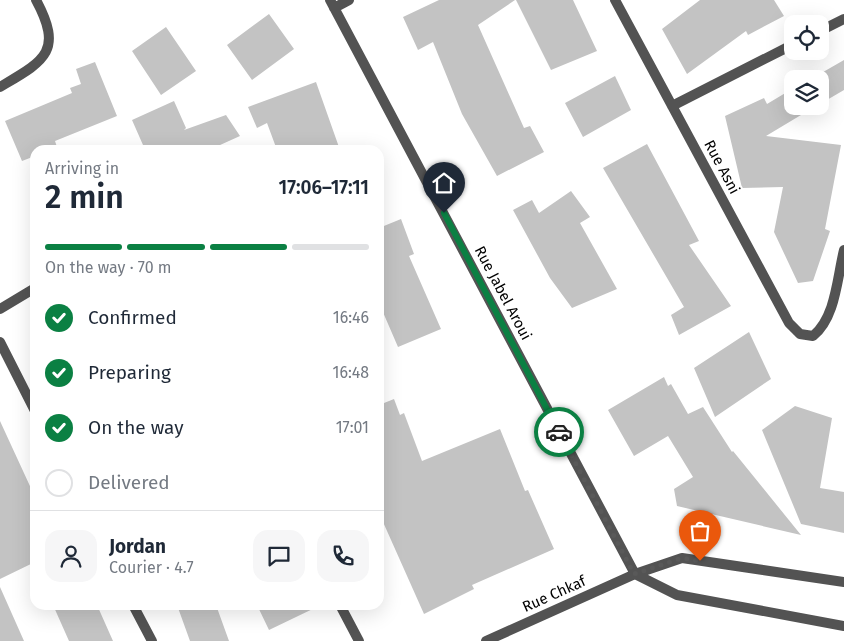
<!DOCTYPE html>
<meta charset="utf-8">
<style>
body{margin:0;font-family:"Fira Sans",sans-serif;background:#f6f6f7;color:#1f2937;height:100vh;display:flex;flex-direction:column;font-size:19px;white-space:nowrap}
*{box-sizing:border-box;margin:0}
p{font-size:16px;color:#747a83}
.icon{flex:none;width:28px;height:28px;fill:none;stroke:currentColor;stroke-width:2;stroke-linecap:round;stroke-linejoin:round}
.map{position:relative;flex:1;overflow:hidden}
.panel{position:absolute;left:30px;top:145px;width:354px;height:465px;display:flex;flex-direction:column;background:#fff;border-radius:15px;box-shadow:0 5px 20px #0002}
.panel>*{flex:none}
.fabs{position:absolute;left:784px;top:15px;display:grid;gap:10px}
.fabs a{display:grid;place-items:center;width:45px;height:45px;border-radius:10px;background:#fff;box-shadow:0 5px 20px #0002;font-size:25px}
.pin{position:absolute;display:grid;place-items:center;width:42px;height:42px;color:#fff;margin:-51px -21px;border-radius:50% 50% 50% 0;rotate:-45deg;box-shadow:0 0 5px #0007}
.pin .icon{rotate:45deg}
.courier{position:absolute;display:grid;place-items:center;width:50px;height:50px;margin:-25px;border:4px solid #0b8043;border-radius:50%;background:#fff;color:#222;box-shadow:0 1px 6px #0007}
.summary em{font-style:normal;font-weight:600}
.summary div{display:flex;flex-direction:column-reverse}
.summary{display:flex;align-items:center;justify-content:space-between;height:85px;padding:0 15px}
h1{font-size:32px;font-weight:600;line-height:38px}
.bar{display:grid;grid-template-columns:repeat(4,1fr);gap:8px 5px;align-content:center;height:60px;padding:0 15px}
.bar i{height:6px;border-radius:4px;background:#e0e1e3}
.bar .on{background:#0b8043}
.bar p{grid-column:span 4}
.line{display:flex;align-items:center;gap:12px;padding:0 15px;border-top:1px solid #e0e1e3}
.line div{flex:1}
.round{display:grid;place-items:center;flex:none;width:52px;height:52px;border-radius:15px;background:#f6f6f7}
ol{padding:0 15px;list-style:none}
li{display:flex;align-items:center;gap:15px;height:55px}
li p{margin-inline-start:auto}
li .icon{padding:5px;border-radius:50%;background:#0b8043;color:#fff;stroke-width:4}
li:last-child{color:#747a83}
li i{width:28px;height:28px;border:2px solid #e0e1e3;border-radius:50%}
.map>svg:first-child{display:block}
.building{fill:#c3c3c3}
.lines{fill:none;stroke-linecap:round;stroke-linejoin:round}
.minor{stroke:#535353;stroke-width:10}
.done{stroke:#595959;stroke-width:5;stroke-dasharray:0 9}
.route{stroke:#0b8043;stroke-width:6}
.labels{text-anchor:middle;stroke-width:4;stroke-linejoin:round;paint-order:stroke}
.street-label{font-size:15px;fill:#000;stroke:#fff}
</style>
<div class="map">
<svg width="844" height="641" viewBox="0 0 844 641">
<rect width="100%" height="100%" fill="#fff"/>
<path class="building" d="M439 0H515L478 25 524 128 530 126 544 152 497 176 462 114 433 42 418 50 403 17Z
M516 0H573L597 51 551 70Z
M700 0H774L784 16 748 35 746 31 687 74 662 29Z
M269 14 294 49 252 80 227 45Z
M166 27 196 71 161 95 132 51Z
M844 60V90L820 104V79H811Z
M95 62 117 116 55 141 57 147 49 150H35V156L22 161 5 121 72 93 70 88 81 84 76 69Z
M615 76 631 110 583 137 565 103Z
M316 82 340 150H277L267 123 257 128 248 107Z
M792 89V106H816L766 136 841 145 825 229 830 231 813 281 798 283 774 232 783 187 742 188 725 116 764 98 767 104Z
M174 101 186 128 184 130 226 115 240 136 209 150H136V147L143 145 132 120Z
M647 144 699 241 689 245 731 306 679 335 671 315 684 307 603 168Z
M571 191 590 217 580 223 617 289 572 308 550 278 513 210 532 200 539 213Z
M401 219 414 254 409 256 441 329 398 347 379 303V228Z
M749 332 771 379 715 417 694 368Z
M664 377 668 386 671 384 688 414 703 407 732 452 733 451 801 535 677 506 674 489 693 477 668 436 634 456 608 410Z
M394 399 400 415 404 413 422 461 500 429 525 491 528 490 554 549 472 585 474 589 424 614 379 513V405Z
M795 406 832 418 820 488 844 492V533L801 524 762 430Z
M0 421 35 497V562L0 579Z
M0 587 24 641H0Z
M53 605H97L113 641H69Z
M177 605H216L229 641H190Z
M257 605H321L269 630Z"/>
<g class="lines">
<path class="minor" d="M330 0 635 574
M615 0 789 323 800 334 813 336C836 317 837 278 844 250
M334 8 349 0
M820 31 844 19
M0 87C44 61 64 52 36 0
M672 106 792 45
M0 309 35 288
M0 342 35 411
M635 574 677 595 844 626
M133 605 152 641
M340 605 359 641
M486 641 635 574 682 558 844 582"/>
</g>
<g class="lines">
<path class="done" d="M559 432 634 574 682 558 700 561"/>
<path class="route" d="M444 213 559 432"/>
</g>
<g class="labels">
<g class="street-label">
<text transform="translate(722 167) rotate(62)" y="5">Rue Asni</text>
<text transform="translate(503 293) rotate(62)" y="5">Rue Jabel Aroui</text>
<text transform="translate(554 594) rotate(-24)" y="5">Rue Chkaf</text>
</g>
</g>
</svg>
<div class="fabs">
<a><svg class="icon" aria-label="locate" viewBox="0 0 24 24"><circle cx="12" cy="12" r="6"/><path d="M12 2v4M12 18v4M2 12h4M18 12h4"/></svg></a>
<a><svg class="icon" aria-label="layers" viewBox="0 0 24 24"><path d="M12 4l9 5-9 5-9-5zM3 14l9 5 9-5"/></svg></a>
</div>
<div class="pin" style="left:700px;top:561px;background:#ea580c"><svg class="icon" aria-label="bag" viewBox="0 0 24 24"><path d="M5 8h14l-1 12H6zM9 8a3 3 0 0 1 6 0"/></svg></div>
<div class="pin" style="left:444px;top:213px;background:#1f2937"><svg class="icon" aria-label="home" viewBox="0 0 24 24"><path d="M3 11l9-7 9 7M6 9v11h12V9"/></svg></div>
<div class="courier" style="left:559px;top:432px"><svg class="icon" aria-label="car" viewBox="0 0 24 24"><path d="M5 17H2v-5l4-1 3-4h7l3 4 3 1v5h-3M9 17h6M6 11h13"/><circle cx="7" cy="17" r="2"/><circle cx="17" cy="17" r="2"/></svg></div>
<section class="panel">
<div class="summary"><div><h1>2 min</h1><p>Arriving in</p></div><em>17:06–17:11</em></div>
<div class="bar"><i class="on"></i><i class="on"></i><i class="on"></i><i></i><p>On the way · 70 m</p></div>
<ol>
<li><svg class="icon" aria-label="check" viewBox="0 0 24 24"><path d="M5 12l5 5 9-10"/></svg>Confirmed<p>16:46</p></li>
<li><svg class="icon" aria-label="check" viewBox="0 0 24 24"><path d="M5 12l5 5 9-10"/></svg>Preparing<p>16:48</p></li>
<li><svg class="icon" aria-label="check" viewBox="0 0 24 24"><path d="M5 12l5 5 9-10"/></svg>On the way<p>17:01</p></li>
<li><i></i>Delivered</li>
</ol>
<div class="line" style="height:90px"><a class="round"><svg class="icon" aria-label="person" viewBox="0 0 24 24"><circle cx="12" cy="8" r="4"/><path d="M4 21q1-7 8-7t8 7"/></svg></a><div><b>Jordan</b><p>Courier · 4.7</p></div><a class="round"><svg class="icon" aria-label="chat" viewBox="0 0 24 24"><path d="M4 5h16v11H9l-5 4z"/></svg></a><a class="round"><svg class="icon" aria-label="phone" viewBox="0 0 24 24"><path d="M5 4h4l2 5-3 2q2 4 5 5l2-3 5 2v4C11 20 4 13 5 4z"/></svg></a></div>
</section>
</div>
